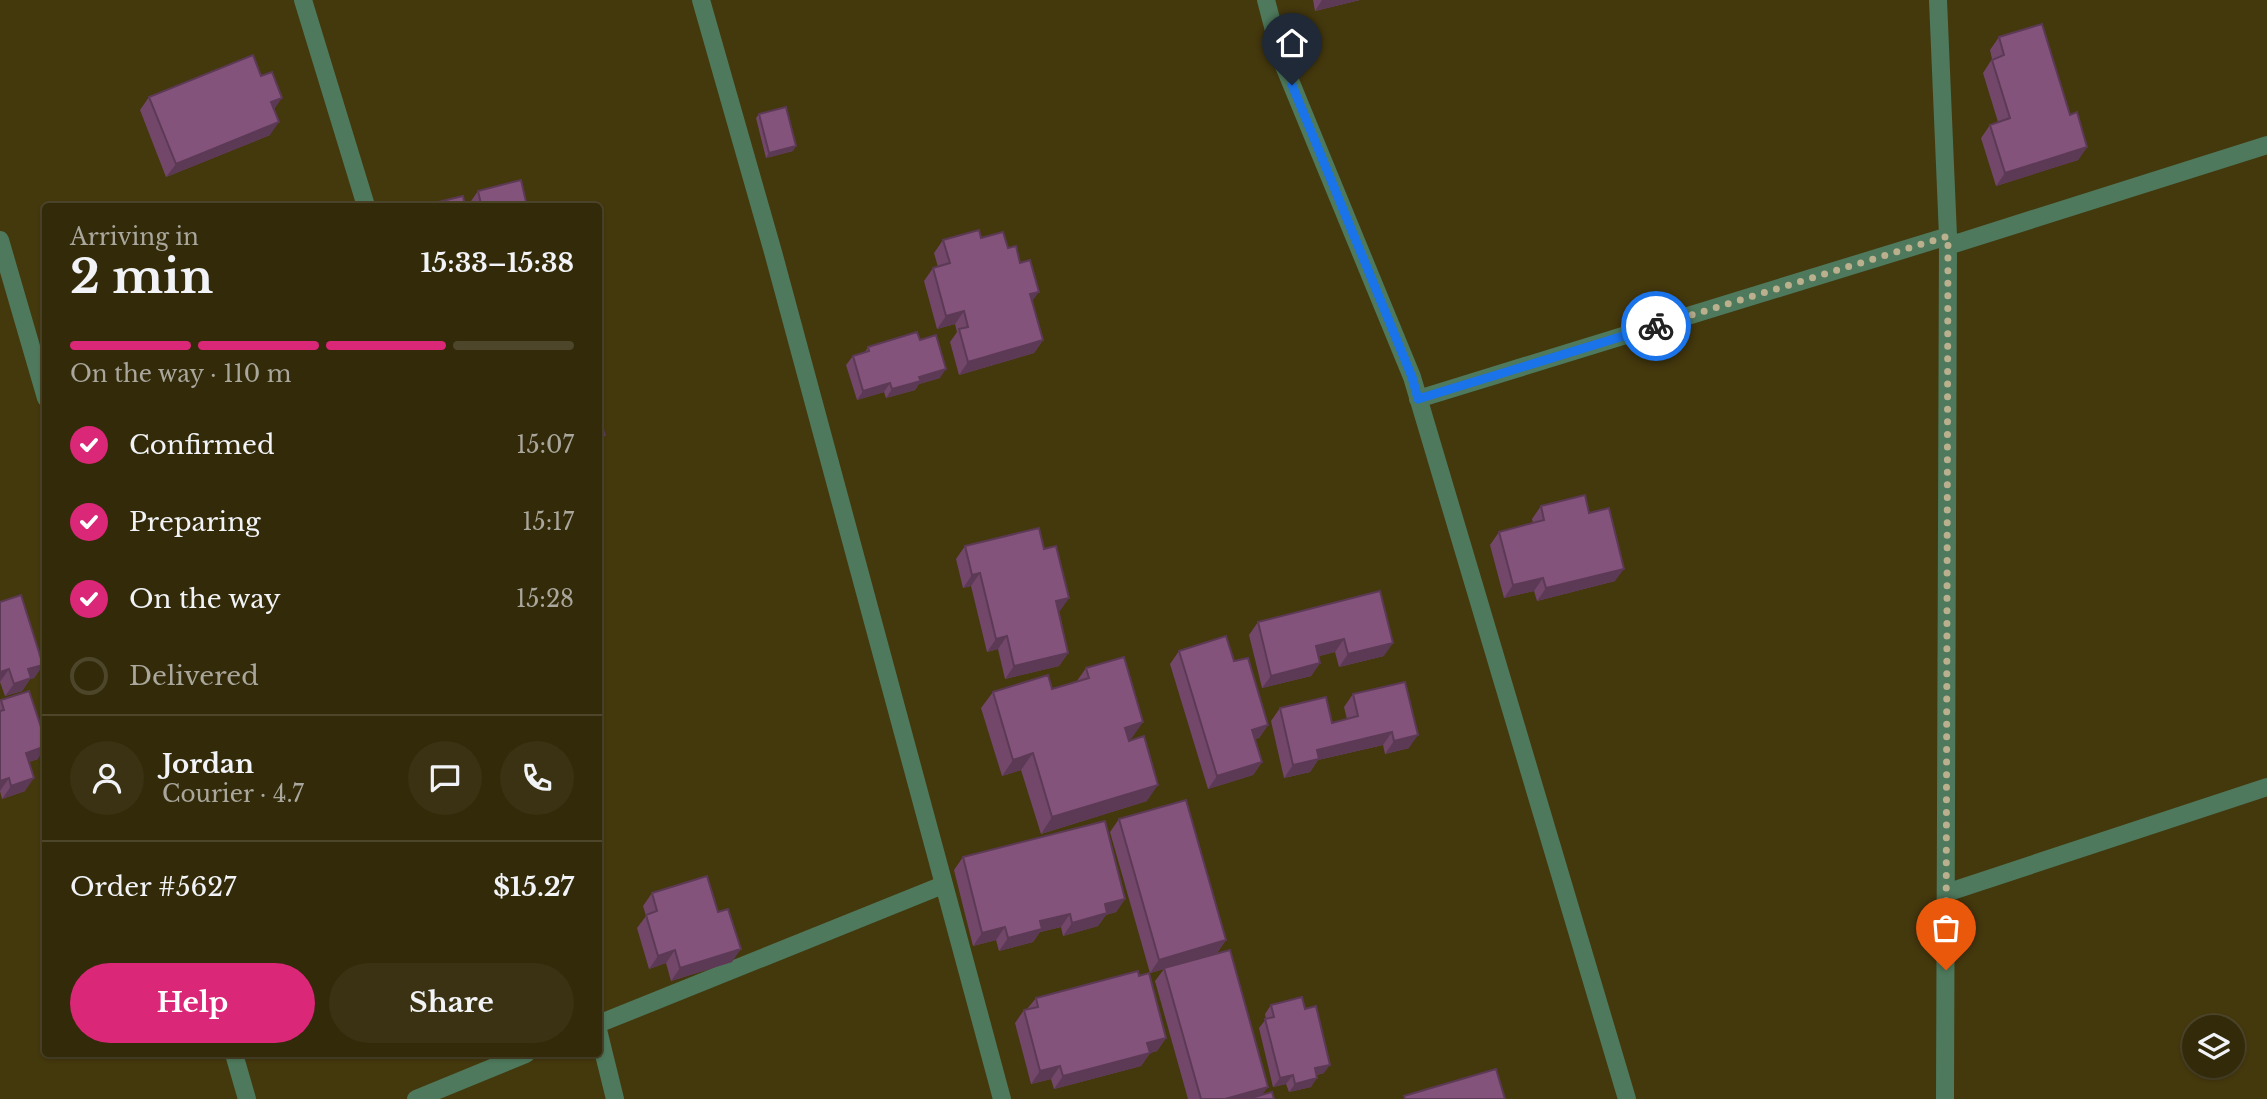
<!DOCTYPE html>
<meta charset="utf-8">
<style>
body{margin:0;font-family:"Libre Baskerville",serif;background:#3b3213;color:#f1f3f6;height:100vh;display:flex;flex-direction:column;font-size:26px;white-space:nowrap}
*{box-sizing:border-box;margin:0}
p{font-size:23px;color:#a9a79c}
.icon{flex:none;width:38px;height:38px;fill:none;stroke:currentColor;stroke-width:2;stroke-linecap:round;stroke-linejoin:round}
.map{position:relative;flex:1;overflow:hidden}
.details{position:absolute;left:42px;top:203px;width:560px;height:854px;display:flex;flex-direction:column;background:#332a0a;border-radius:7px;box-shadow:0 2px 5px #0004,0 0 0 2px #4e462b}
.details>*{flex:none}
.tools{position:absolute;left:2182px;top:1015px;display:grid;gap:14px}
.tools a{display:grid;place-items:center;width:63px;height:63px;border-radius:50%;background:#332a0a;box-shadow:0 2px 5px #0004,0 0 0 2px #4e462b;font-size:35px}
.pin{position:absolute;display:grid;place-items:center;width:60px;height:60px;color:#fff;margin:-72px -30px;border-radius:50% 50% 50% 0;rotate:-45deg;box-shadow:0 0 7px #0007}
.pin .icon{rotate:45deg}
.courier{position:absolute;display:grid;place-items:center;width:70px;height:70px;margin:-35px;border:5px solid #1a73e8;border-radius:50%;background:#fff;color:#222;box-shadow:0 2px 9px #0007}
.head em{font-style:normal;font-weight:700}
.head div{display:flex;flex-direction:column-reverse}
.head{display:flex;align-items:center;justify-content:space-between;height:119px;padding:0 28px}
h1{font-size:46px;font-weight:700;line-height:52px}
.bar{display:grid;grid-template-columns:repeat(4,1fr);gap:10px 7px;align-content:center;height:84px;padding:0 28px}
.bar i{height:9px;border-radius:5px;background:#4e462b}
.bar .on{background:#db2777}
.bar p{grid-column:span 4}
.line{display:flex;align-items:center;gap:18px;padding:0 28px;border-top:2px solid #4e462b}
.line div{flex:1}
.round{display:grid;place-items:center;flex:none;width:74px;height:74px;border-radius:37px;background:#3b3213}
ol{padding:0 28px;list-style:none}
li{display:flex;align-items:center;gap:21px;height:77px}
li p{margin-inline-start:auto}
li .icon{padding:7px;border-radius:50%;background:#db2777;color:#fff;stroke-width:4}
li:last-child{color:#a9a79c}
li i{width:38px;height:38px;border:4px solid #4e462b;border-radius:50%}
.primary-button{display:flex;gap:14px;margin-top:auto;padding:14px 28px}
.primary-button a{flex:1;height:80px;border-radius:42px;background:#db2777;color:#fff;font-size:28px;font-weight:700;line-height:80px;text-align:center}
.primary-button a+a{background:#3b3213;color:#f1f3f6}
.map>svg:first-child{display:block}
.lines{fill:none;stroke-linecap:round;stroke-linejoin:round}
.street{stroke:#4e795c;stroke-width:18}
.wall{fill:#72476a}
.shaded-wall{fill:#5c3a56}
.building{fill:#84537b;stroke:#5c3a56;stroke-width:2}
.done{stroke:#bab08e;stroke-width:7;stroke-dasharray:0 12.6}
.route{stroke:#1a73e8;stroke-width:9}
</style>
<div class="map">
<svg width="2267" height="1099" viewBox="0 0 2267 1099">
<rect width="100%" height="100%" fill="#44380d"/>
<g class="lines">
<path class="street" d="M303 0 366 206
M701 0 773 252 1002 1099
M1266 0 1282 61 1412 377 1627 1099
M1938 0 1948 236 1945 1099
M0 240 46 398
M1948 246 2267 145
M1418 399 1948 236
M1946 893 2267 787
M598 1024 943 885
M598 1030 615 1099
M234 1054 247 1099
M416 1099 526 1054"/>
</g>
<path class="wall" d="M1313 0H1360L1315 11Z
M1999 37 2070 115 2087 147 2078 160 1996 186 1981 138 1990 125 1998 122 1983 73 1992 59 1990 50Z
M149 97 274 110 270 135 166 177 140 110Z
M759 114 793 151 766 158 756 118Z
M478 191 527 206H470L469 204Z
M981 238 1008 248 1020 263 1043 340 1034 353 959 375 950 342 957 332 955 324 937 329 924 281 933 268 938 267 934 253 943 240Z
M920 340 940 378 919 384 915 390 886 398 884 392 857 400 846 365 853 356 865 352 868 347Z
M1541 506 1589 513 1615 581 1537 601 1534 591 1504 598 1490 545 1499 532 1533 523 1532 519Z
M965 546 1044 549 1069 598 1059 611 1068 653 1059 666 1005 679 998 649 987 652 971 586 963 588 956 559Z
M1380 591 1384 656 1339 667 1335 652 1319 656 1320 663 1311 676 1262 688 1249 635 1258 622Z
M0 602 43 665 34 678 30 679 22 691 5 696 0 682Z
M1179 651 1234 661 1268 725 1259 738 1255 739 1262 762 1253 775 1208 789 1170 664Z
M1086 668 1132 738 1128 739 1147 801 1041 834 1021 770 1002 776 981 708 993 692 1052 689 1077 681Z
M1353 694 1409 748 1385 754 1383 745 1318 760 1310 772 1284 778 1271 721 1280 708 1332 723 1347 719 1344 707Z
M1 700 38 759 29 762 25 791 2 799 0 791V702Z
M1119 819 1226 940 1217 953 1263 1094 1274 1099H1188L1155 981 1164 969 1150 973 1110 832Z
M963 857 1125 899 1116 912 1106 915 1098 926 1063 936 1061 927 1040 932 1033 942 999 951 996 940 973 946 954 870Z
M652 893 732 962 671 981 666 963 649 969 637 928 646 916 643 906Z
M1139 976 1166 1038 1157 1051 1150 1053 1141 1066 1054 1089 1051 1079 1031 1084 1015 1023 1024 1010 1027 1009 1036 998Z
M1271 1005 1324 1073 1317 1075 1311 1087 1289 1092 1286 1084 1273 1087 1259 1028 1266 1019 1265 1014Z"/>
<path class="shaded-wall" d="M1322 0H1360L1315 11Z
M282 98 273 111 271 102Z
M279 122 270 135 166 177 176 164Z
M796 146 793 151 766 158 769 153Z
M2087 147 2078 160 1996 186 2005 173Z
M1039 292 1030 304V294Z
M964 311 955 324 937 329 946 316Z
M1043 340 1034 353 959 375 968 362Z
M946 369 940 378 919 384 915 390 886 398 892 389 919 377Z
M890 383 884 392 857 400 863 391Z
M605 435 598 443V437Z
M1624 569 1615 581 1537 601 1546 588Z
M980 573 971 586 963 588 972 575Z
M1543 578 1534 591 1504 598 1513 585Z
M1069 598 1060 611 1047 614 1056 601Z
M1007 636 998 649 987 652 996 639Z
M1344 639 1335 652 1307 659 1316 646Z
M1393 643 1384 656 1339 667 1348 654Z
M1068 653 1059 666 1005 679 1014 666Z
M1320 663 1311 676 1262 688 1271 676Z
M43 665 34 678 30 679 22 691 5 696 14 684 28 669Z
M9 669 0 682V672Z
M1143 722 1132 738 1114 744 1125 728Z
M1268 725 1259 738 1243 743 1252 730Z
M1392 732 1383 745 1318 760 1310 772 1284 778 1293 765 1317 750Z
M1418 735 1409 748 1385 754 1394 741Z
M46 746 38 759 17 766 26 753Z
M1033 753 1021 770 1002 776 1013 760Z
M1262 762 1253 775 1208 789 1217 776Z
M9 778 0 791V781Z
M34 778 25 791 2 799 11 786Z
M1158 785 1147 801 1041 834 1052 817Z
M1125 899 1116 912 1106 915 1098 926 1063 936 1072 923 1105 904Z
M1070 914 1061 927 1040 932 1033 942 999 951 1008 938 1040 921Z
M1005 927 996 940 973 946 982 933Z
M1226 940 1217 953 1150 973 1159 960Z
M741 949 732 962 671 981 680 968Z
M675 950 666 963 649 969 658 956Z
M1166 1038 1157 1051 1138 1056 1147 1043Z
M1150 1053 1141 1066 1054 1089 1063 1076Z
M1330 1065 1324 1073 1309 1077 1315 1068Z
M1060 1066 1051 1079 1031 1084 1040 1071Z
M1293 1075 1286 1084 1273 1087 1280 1078Z
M1317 1078 1311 1087 1289 1092 1295 1084Z
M1268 1087 1259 1099H1225Z"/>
<path class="building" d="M2042 24 2070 115 2077 112 2087 147 2005 173 1990 125 2010 118 1992 60 2004 55 1999 37Z
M253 55 261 76 272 72 282 98 271 102 279 122 176 164 149 97Z
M786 107 796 146 769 153 759 114Z
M521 180 527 206H472L481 204 478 191Z
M463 196 465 206H422Z
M979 230 981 238 1003 232 1008 248 1016 246 1020 263 1030 260 1039 292 1030 294 1043 340 968 362 959 329 968 327 964 311 946 316 933 268 950 263 943 240Z
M917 332 920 340 936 335 946 369 919 377 921 381 892 389 890 383 863 391 853 356 869 351 868 347Z
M598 415 605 435 598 437Z
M1585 495 1589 513 1609 508 1624 569 1546 588 1543 578 1513 585 1499 532 1544 520 1541 506Z
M1039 528 1044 549 1056 546 1069 598 1056 601 1068 653 1014 666 1007 636 996 639 980 573 972 575 965 546Z
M1380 591 1393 643 1348 654 1344 639 1316 646 1320 663 1271 676 1258 622Z
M21 595 43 665 28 669 31 678 14 684 9 669 0 672V602Z
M1226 636 1234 661 1248 658 1268 725 1252 730 1262 762 1217 776 1179 651Z
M1124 657 1143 722 1125 728 1129 741 1144 736 1158 785 1052 817 1033 753 1013 760 993 692 1048 675 1052 689 1089 678 1086 668Z
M1405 682 1418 735 1394 741 1392 732 1317 750 1319 759 1293 765 1280 708 1326 697 1332 723 1358 716 1353 694Z
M29 691 46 742V746L26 753 34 778 11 786 9 778 0 781V711L4 710 1 700Z
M1186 800 1226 940 1159 960 1119 819Z
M1105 821 1125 899 1105 904 1107 913 1072 923 1070 914 1040 921 1042 929 1008 938 1005 927 982 933 963 857Z
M707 876 718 912 728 909 741 949 680 968 675 950 658 956 646 915 657 911 652 893Z
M1230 950 1268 1087 1225 1099H1201L1164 968Z
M1138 971 1139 976 1149 973 1166 1038 1147 1043 1150 1053 1063 1076 1060 1066 1040 1071 1024 1010 1038 1007 1036 998Z
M1302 997 1305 1009 1316 1006 1330 1065 1315 1068 1317 1078 1295 1084 1293 1075 1280 1078 1265 1019 1274 1017 1271 1005Z
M1496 1069 1505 1099H1405L1404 1096Z
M1272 1092 1274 1099H1248Z"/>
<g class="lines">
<path class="done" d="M1656 326 1948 236 1946 970"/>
<path class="route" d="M1292 85 1412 377 1418 399 1656 326"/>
</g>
</svg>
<div class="tools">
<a><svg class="icon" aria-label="layers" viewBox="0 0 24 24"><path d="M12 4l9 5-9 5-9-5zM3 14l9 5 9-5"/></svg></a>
</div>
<div class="pin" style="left:1946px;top:970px;background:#ea580c"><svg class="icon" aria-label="bag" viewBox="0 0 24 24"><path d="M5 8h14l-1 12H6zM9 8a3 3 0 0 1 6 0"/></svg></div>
<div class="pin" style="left:1292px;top:85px;background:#1f2937"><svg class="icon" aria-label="home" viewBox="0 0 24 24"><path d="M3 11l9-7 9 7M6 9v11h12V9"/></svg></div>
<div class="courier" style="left:1656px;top:326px"><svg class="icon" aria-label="bike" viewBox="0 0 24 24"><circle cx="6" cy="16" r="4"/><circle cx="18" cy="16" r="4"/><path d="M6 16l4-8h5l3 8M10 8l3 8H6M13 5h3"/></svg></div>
<section class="details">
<div class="head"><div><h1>2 min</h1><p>Arriving in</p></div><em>15:33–15:38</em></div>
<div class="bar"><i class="on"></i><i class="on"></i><i class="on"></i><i></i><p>On the way · 110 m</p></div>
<ol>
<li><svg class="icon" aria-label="check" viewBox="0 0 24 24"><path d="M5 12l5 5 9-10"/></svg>Confirmed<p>15:07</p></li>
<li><svg class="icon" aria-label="check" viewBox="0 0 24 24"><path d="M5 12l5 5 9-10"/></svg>Preparing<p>15:17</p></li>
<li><svg class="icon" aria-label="check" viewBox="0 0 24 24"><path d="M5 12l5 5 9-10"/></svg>On the way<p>15:28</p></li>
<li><i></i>Delivered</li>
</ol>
<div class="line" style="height:126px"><a class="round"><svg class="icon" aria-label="person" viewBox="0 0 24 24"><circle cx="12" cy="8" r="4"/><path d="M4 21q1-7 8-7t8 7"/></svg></a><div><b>Jordan</b><p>Courier · 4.7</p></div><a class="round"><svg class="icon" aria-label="chat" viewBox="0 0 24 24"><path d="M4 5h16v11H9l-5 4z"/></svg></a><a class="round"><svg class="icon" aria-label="phone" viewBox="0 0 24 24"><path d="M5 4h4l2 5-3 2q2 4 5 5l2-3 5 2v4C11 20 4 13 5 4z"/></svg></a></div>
<div class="line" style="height:91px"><div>Order #5627</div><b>$15.27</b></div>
<div class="primary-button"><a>Help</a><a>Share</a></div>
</section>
</div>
